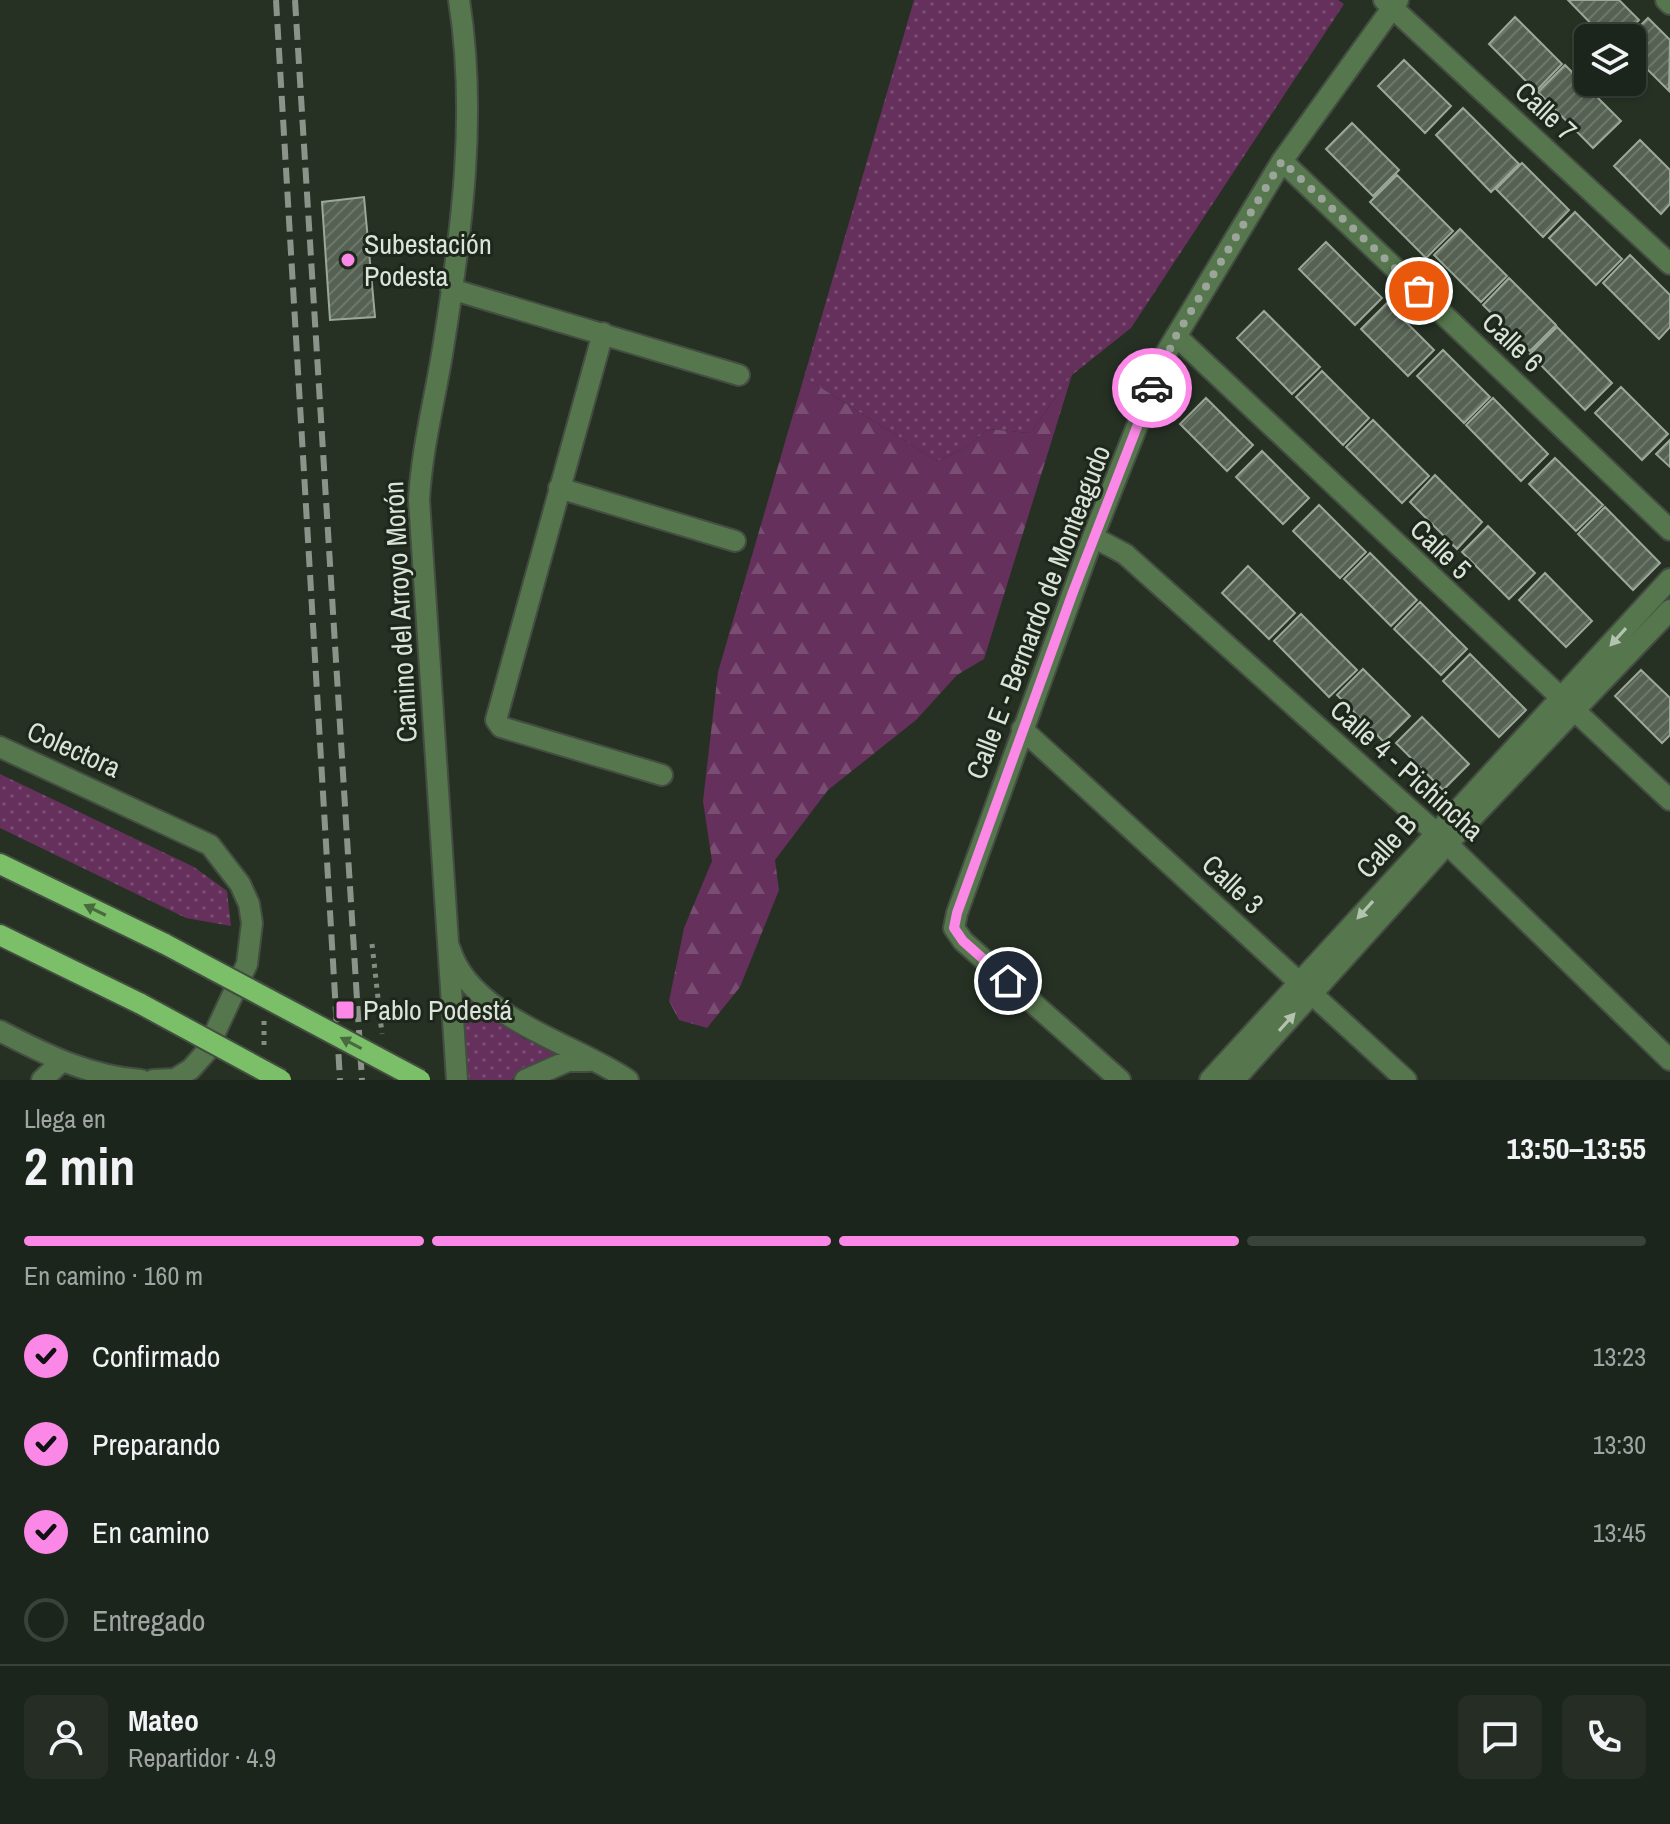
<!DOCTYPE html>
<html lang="es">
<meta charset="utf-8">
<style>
body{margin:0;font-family:"Archivo Narrow",sans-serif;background:#252d24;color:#f1f3f6;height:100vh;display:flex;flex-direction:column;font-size:30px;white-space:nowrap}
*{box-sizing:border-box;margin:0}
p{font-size:26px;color:#a0a5a3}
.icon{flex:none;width:44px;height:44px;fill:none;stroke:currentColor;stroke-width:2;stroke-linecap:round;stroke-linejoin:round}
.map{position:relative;height:1080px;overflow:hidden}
.sheet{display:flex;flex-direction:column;background:#1c251b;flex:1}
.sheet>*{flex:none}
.fabs{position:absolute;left:1574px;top:24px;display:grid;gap:16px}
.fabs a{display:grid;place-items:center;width:72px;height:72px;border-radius:12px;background:#1c251b;box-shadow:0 2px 6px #0004,0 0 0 2px #3a423a;font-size:40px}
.pin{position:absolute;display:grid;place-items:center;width:68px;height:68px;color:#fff;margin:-34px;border:4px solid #fff;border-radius:50%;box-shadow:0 2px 8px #0007}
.courier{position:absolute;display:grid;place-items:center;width:80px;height:80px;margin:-40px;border:6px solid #fb87e6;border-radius:50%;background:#fff;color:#222;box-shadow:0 2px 10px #0007}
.summary em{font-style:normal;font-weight:800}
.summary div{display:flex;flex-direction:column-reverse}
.summary{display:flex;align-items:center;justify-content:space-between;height:136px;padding:0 24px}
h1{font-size:52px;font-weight:800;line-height:60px}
.bar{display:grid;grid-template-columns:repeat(4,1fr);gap:12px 8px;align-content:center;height:96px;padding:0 24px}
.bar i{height:10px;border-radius:6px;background:#3a423a}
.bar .current{background:#fb87e6}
.bar p{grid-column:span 4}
.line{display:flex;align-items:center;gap:20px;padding:0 24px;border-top:2px solid #3a423a}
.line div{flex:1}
.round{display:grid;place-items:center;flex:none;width:84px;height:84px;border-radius:12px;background:#252d24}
ol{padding:0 24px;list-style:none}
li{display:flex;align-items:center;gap:24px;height:88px}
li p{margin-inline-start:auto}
li .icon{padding:8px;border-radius:50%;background:#fb87e6;color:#111;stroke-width:4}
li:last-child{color:#a0a5a3}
li i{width:44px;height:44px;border:4px solid #3a423a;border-radius:50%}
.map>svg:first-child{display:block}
.green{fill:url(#green-dots)}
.forest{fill:url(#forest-firs)}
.building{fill:url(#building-hatch);stroke:#9ba898;stroke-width:2}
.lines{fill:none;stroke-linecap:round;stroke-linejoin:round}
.minor-casing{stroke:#434d41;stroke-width:24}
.major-casing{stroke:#434d41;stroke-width:24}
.path{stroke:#848d82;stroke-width:5;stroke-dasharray:4 6;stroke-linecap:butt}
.minor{stroke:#56774d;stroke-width:20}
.major{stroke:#7bbf68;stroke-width:20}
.rail{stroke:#8c948a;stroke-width:6;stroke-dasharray:16 8;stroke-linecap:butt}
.major-bridge-casing{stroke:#434d41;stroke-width:24;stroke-linecap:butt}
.major-bridge{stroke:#7bbf68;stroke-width:20}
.oneway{fill:#b4c3b0}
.oneway2{fill:#476b3d}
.done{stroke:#9ca59a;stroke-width:8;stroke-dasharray:0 14.4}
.route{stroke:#fb87e6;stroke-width:10}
.poi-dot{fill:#fb87e6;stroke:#1d271a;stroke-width:3}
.labels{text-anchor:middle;stroke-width:6;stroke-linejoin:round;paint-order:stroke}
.street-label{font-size:28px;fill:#dce3da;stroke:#1d271a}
.poi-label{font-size:28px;fill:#dce3da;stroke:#1d271a;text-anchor:start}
</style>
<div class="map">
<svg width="1670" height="1080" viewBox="0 0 1670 1080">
<defs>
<pattern id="green-dots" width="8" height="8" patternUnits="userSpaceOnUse" patternTransform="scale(2)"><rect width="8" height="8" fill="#65305c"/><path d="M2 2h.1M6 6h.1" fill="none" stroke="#7a4e73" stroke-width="1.8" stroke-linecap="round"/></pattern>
<pattern id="forest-firs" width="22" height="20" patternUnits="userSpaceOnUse" patternTransform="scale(2)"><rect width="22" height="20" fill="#65305c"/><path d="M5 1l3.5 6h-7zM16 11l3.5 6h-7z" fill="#7a4e73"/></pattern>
<pattern id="building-hatch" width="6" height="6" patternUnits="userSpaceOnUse" patternTransform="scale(2)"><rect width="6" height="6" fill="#556152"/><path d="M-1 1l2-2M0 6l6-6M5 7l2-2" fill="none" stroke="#6d786a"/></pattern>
</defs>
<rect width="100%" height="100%" fill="#263124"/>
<path class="green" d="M914 0H1338L1344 4 1131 328 1072 375 1030 433 988 429 964 449 937 461 804 377Z
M0 774 194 867 227 891 231 926 186 918 0 828Z
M462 995 524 1039 559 1052 511 1080H468Z"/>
<path class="forest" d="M1072 375 984 659 957 675 916 720 828 790 775 860 779 890 740 987 707 1028 679 1020 669 1001 684 928 712 861 703 801 718 672 804 377 937 461 964 449 988 429 1030 433Z"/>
<path class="building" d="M1568 0H1619L1639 20 1622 38H1605Z
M1515 17 1562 64 1536 91 1489 44Z
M1648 18 1670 40 1669 91 1632 54V38H1628Z
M1404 60 1451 106 1425 133 1378 86Z
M1565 65 1621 121 1593 148 1538 92Z
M1463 108 1519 164 1491 192 1436 135Z
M1352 123 1399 170 1373 196 1326 149Z
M1640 140 1670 170V204L1661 214 1614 166Z
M1522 163 1569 210 1543 237 1496 189Z
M1397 175 1453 231 1426 258 1370 202Z
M364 197 375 317 330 320 322 202Z
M1575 212 1622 259 1596 285 1549 238Z
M1460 229 1507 276 1481 302 1434 255Z
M1326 242 1382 298 1355 325 1299 269Z
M1630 255 1670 295V327L1659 339 1603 283Z
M1509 278 1556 325 1530 351 1483 305Z
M1387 303 1434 350 1408 376 1361 329Z
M1264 311 1320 367 1292 394 1237 338Z
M1557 327 1612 383 1585 410 1530 354Z
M1443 350 1490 397 1464 423 1417 376Z
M1322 371 1369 418 1343 445 1296 397Z
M1621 387 1668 434 1642 460 1595 413Z
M1206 398 1253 445 1227 471 1180 424Z
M1493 398 1548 454 1521 481 1466 425Z
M1373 420 1429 476 1402 503 1346 447Z
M1670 440V467L1656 454Z
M1262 451 1309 498 1283 524 1236 477Z
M1555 458 1603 505 1576 531 1529 484Z
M1435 475 1482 522 1457 549 1410 502Z
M1319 505 1366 552 1340 578 1293 531Z
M1605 507 1660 563 1633 590 1578 534Z
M1488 526 1535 573 1509 599 1462 552Z
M1370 553 1417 600 1391 626 1344 579Z
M1248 566 1295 613 1269 639 1222 593Z
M1545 573 1592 621 1566 647 1519 600Z
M1420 602 1467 649 1441 675 1394 629Z
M1301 614 1357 670 1329 697 1274 641Z
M1470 654 1526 710 1499 737 1443 681Z
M1363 669 1410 716 1384 742 1337 695Z
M1641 670 1670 698V735L1662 743 1615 696Z
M1422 717 1469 764 1443 790 1396 743Z"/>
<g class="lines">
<defs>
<path id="minor" d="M1384 0 1670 264
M1666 0 1670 4
M1282 161 1670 530
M451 289 739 375
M603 333 496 720 501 727 662 775
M1176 336 1670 800
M559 488 735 541
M1093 537 1125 554 1436 833 1670 1060
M1022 729 1406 1080
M0 747 210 845 240 884 249 904 252 923 247 964 206 1052 191 1069 175 1079 153 1080
M450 949C470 1017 576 1044 628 1080
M0 1031C46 1055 89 1076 141 1080
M42 1080 61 1062
M457 1080 419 500C422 445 436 396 444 342 462 230 477 113 459 0
M525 1080 568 1061H589
M1120 1080 963 941 954 928 957 913 1093 537 1166 353 1282 161 1398 0
M1210 1080 1670 579
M1234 1080 1447 844 1670 610"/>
<path id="major" d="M0 864 165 944
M0 935 141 1004"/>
</defs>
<use href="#minor" class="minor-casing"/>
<use href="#major" class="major-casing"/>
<path class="path" d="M372 944 382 1034
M264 1021V1047"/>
<use href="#minor" class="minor"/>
<use href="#major" class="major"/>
<path class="rail" d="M276 0 340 1080
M295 0 362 1080"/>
<defs>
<path id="major-bridge" d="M165 944 420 1080
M141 1004 281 1080"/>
</defs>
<use href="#major-bridge" class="major-bridge-casing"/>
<use href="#major-bridge" class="major-bridge"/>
</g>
<defs><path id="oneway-solid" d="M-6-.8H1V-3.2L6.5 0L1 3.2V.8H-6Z" transform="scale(2)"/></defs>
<g class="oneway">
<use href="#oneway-solid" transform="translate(1618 637) rotate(132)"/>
<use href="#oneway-solid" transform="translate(1365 910) rotate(132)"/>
<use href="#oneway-solid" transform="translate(1287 1022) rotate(-48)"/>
</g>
<g class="oneway2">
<use href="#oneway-solid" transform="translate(95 910) rotate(-154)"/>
<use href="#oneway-solid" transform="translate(351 1043) rotate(-152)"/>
</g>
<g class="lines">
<path class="done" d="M1152 388 1176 336 1282 161 1419 291"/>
<path class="route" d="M1008 981 963 941 954 928 957 913 1073 592 1152 388"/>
</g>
<g class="poi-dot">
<circle cx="348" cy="260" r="8"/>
<rect x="335" y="1000" width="20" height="20" rx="4"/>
</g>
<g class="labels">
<g class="street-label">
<text transform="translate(1546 111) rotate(43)" y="10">Calle 7</text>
<text transform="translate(1513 342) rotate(44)" y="10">Calle 6</text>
<text transform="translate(1441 549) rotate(44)" y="10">Calle 5</text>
<text transform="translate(400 612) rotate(-93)" y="10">Camino del Arroyo Morón</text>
<text transform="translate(1038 612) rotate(-69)" y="10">Calle E - Bernardo de Monteagudo</text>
<text transform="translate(74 749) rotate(24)" y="10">Colectora</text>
<text transform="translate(1407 770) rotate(42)" y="10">Calle 4 - Pichincha</text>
<text transform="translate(1386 846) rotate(-48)" y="10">Calle B</text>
<text transform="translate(1233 884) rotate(43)" y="10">Calle 3</text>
</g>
<g class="poi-label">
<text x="364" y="254">Subestación<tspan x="364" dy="32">Podesta</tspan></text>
<text x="363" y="1020">Pablo Podestá</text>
</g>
</g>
</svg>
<div class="fabs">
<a><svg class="icon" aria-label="layers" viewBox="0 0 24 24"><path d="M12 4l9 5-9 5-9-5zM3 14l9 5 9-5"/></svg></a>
</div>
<div class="pin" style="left:1419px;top:291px;background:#ea580c"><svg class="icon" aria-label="bag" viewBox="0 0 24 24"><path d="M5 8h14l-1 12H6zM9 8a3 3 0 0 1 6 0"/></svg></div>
<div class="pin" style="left:1008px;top:981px;background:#1f2937"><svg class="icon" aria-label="home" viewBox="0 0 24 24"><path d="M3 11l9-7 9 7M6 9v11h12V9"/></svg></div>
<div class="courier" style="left:1152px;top:388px"><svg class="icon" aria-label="car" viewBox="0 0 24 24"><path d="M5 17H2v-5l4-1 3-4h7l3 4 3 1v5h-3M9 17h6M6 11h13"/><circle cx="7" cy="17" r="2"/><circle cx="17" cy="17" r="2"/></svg></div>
</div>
<section class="sheet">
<div class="summary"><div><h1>2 min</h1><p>Llega en</p></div><em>13:50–13:55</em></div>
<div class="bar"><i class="current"></i><i class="current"></i><i class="current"></i><i></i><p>En camino · 160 m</p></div>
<ol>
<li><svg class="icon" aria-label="check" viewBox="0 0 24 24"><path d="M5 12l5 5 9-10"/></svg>Confirmado<p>13:23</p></li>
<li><svg class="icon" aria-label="check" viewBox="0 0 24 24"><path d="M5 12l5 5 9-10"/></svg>Preparando<p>13:30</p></li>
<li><svg class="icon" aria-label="check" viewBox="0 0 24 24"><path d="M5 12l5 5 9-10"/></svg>En camino<p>13:45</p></li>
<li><i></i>Entregado</li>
</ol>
<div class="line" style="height:144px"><a class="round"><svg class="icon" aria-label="person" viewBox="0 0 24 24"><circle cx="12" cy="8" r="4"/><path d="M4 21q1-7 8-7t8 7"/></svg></a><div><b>Mateo</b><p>Repartidor · 4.9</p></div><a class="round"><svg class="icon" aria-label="chat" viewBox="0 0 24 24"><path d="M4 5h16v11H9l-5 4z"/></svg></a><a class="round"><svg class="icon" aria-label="phone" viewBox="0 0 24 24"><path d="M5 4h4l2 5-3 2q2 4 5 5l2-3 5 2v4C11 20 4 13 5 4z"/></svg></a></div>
</section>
